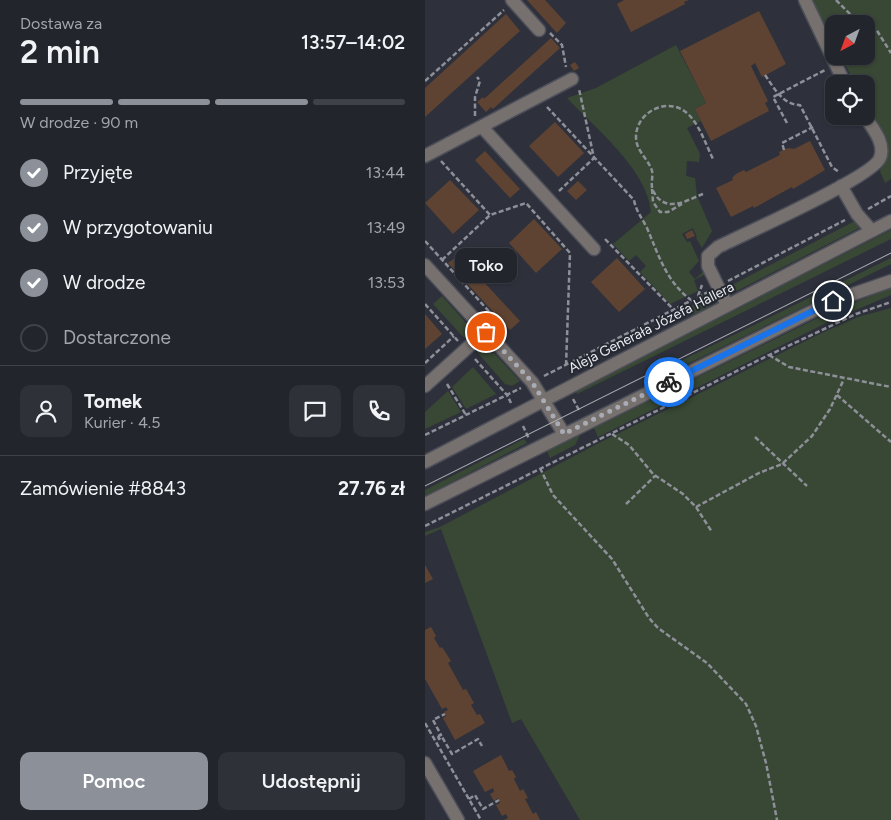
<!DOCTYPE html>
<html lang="pl">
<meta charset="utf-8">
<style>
body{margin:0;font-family:Figtree,sans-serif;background:#2e3138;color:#f1f3f6;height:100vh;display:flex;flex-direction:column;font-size:19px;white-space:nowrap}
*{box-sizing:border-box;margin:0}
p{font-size:16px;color:#a2a5a9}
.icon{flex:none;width:28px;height:28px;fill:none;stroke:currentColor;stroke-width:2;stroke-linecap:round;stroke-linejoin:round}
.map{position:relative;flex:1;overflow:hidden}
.panel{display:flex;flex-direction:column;background:#22252c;width:425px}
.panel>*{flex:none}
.needle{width:32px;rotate:221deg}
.fabs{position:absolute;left:400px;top:15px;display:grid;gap:10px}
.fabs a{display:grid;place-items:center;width:50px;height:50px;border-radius:10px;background:#22252c;box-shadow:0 1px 4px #0004,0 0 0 1px #3f4248;font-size:25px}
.pin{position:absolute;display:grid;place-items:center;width:42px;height:42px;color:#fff;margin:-21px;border:2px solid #fff;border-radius:50%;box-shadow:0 1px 5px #0007}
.courier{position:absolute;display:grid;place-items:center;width:50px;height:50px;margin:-25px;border:4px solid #1a73e8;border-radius:50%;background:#fff;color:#222;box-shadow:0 1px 6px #0007}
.bubble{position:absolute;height:35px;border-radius:10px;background:#22252c;box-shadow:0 1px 4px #0004,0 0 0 1px #3f4248;font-size:16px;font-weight:600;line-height:35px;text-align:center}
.overview em{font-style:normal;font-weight:600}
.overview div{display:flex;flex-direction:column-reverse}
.overview{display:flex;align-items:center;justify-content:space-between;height:85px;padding:0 20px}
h1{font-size:32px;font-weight:600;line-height:38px}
.bar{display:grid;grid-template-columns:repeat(4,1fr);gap:8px 5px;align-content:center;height:60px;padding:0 20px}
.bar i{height:6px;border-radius:4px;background:#3f4248}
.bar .on{background:#8c9099}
.bar p{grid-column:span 4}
.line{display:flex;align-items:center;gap:12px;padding:0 20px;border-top:1px solid #3f4248}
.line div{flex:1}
.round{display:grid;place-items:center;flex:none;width:52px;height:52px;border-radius:10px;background:#2e3138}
ol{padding:0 20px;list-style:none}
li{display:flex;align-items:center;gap:15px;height:55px}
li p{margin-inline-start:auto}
li .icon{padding:5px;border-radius:50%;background:#8c9099;color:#fff;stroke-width:4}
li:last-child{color:#a2a5a9}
li i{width:28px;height:28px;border:2px solid #3f4248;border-radius:50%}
.action{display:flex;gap:10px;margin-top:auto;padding:10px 20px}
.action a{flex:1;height:58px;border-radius:10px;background:#8c9099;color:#fff;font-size:20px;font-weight:600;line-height:58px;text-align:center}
.action a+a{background:#2e3138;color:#f1f3f6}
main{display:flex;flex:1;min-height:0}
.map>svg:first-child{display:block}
.green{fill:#384834}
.building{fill:#5f4332}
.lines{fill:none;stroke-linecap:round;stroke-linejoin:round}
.minor-casing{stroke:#4c4f59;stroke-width:15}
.path{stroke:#8e9099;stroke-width:2.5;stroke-dasharray:5 2.5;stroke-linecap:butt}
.minor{stroke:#76706e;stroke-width:12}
.tram{stroke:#b5b7bf;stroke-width:1}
.done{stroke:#aaacb4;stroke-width:5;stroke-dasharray:0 9}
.route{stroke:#1a73e8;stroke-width:6}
.labels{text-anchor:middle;stroke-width:4;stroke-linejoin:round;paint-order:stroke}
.street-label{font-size:14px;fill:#eceef5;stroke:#252831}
</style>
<main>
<section class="panel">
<div class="overview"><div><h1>2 min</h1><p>Dostawa za</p></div><em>13:57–14:02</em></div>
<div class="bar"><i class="on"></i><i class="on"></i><i class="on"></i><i></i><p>W drodze · 90 m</p></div>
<ol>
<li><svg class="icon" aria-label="check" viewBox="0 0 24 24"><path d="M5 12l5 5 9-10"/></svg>Przyjęte<p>13:44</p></li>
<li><svg class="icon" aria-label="check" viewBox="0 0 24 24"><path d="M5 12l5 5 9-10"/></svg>W przygotowaniu<p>13:49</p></li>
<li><svg class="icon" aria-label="check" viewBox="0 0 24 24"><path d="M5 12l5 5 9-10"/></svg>W drodze<p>13:53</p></li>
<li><i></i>Dostarczone</li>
</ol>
<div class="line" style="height:90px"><a class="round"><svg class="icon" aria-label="person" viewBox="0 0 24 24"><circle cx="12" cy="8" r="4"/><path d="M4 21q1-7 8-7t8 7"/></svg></a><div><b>Tomek</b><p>Kurier · 4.5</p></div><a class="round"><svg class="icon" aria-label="chat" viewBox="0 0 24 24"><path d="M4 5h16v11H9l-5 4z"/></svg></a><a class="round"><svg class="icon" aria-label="phone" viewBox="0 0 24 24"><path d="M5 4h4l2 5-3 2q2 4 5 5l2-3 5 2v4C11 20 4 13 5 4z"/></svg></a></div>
<div class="line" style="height:65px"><div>Zamówienie #8843</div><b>27.76 zł</b></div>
<div class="action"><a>Pomoc</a><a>Udostępnij</a></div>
</section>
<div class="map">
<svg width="466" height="820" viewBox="0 0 466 820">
<rect width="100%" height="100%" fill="#2e313b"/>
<path class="green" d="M387 0H466V179L460 183 455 171C466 149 451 128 442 107 440 101 441 91 441 84H430L416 56H441V24H409V43Z
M251 45 281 103 270 109 276 121 262 128 275 154 274 162 262 161 261 176 270 178 272 196 287 231 277 248 271 238 272 237 268 228 257 234 262 242 265 241 274 261 264 272 270 279 279 271V275L269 280 273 291 245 304 215 272 221 266 211 255 204 261 188 244 226 212C222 169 170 128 142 98L171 88Z
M430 221 436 227 304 295 299 289Z
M466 230V239L152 394 151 391Z
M466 258V264L238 376 235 371Z
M466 288V295L405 321 173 437 169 428 405 312Z
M290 293 291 300C275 317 247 319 227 327Z
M17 296 43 325V335L40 339 8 304Z
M466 308V820H155L96 719 87 723 16 529 0 536V532L15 527 172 444 399 332 433 317Z
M54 349 69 353 95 381 87 386 80 384 52 352Z
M48 367 71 394 41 409 27 387Z
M23 391 36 412 0 429V412Z
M155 435 150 445 125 458 122 451Z
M99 439 102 443 0 496V490Z"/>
<path class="building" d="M102 0H120L141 23 132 33Z
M199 0H264L259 2 260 4 206 32 192 4Z
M334 11 361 64 337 77 330 63 326 66 343 101 340 103 344 111 286 141 270 109 281 103 255 51Z
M81 14 95 31 0 117V88Z
M126 38 135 48 68 109 66 107 61 112 52 102 58 97 59 99Z
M150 62 154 68 149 71 145 65Z
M130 122 159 153 133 177 104 146Z
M385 141 400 170 368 189 367 187 329 208 328 206 306 217 291 188 308 180 307 178 311 174 319 170 321 172 355 155 354 152 363 148 369 149Z
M60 151 95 189 85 198 50 160Z
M25 180 54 210 28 234 0 203Z
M153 181 162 190 151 200 142 191Z
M109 219 137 249 111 273 84 243Z
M267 230 270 236 262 239 260 234Z
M34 255 95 321 85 330 23 263Z
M192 258 220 289 194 312 166 282Z
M0 314 17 334 0 349Z
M0 565 8 579 0 583Z
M6 627 11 636 9 638 15 648 17 647 26 661 23 663 38 690 41 689 49 703 46 705 52 715 55 714 60 723 30 740 18 718 21 716 19 712 23 710 21 707 17 709 0 679V630Z
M76 755 84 771 87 770 91 777 89 779 95 791 98 789 103 798 100 799 108 814 111 812 115 820H79L83 818 81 814 77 816 71 805 75 803 73 798 69 801 65 794 69 792 68 788 60 792 48 771Z"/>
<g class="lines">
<defs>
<path id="minor" d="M87 0 114 30
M380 0 420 84
M57 127 169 249
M0 156 147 79
M416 186 432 214 447 231
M0 265 107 382 139 434
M302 305 283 266V256L293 247C319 234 448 177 455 158 461 143 447 128 440 116
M0 386 61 331
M0 462 466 221
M0 504 408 301 466 281
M0 763 33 820"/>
</defs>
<use href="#minor" class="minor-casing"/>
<path class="path" d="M411 0 427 16 440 20 451 29 466 53
M414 24 427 16
M125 33 137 45 141 67
M340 75C349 88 358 105 375 105L407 167 414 172
M0 81 79 10
M122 107 209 200C211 211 217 218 222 228 234 256 241 281 266 300
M50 116V97L55 81 52 77
M362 123 348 97 400 70
M359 150 357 143 388 127
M16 161 65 215
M227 189 228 202 235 212H243L257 204
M134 191 169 158 154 89
M278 194C264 199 245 212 232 197 230 194 227 190 227 187 226 180 229 174 226 168 221 157 211 150 211 137 211 111 245 95 264 115 275 126 281 145 288 159
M443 209 466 196
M180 239 249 310
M0 241 80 329 79 333
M17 260 65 215 101 203 145 253 141 366
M303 281 420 220
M273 296 277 285
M0 304 33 341
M344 355 364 367 466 387
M50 359 82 395 86 403
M0 363 29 336
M119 376 283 292
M22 384 41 415
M412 395 466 442
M148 399 155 412
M98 426 104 439
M187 434 204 445 228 474 258 494 271 507 287 532
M0 435 96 388
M330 437 382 486
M115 468 128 495 187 559 224 618 233 628 282 663 321 704 331 726 341 763 352 820
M201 504 230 476
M271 507 334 473 357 464 387 436 405 409 419 379
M0 526 344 355 431 314 466 302
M0 723 56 820
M13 736 14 739 17 737 27 754 53 739 57 746
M13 736 16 735 8 720 20 714
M44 799 50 795 58 809 74 800"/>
<use href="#minor" class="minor"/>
<path class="tram" d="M0 486 466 253"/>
</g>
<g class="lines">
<path class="done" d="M61 332 107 382 139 434 244 382"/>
<path class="route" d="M244 382 408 301"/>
</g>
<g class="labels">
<g class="street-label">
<text transform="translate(226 327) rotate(-27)" y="5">Aleja Generała Józefa Hallera</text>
</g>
</g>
</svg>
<div class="fabs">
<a><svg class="needle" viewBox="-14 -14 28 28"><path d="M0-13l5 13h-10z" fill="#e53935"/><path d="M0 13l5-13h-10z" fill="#a2a5a9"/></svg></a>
<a><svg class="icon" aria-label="locate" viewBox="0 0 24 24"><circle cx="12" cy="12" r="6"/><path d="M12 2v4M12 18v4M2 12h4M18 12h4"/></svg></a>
</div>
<div class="pin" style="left:61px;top:332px;background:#ea580c"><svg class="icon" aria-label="bag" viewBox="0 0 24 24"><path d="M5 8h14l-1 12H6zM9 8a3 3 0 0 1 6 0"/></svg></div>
<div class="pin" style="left:408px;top:301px;background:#1f2937"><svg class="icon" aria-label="home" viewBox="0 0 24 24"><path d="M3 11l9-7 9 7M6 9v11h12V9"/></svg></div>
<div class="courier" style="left:244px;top:382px"><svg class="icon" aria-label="bike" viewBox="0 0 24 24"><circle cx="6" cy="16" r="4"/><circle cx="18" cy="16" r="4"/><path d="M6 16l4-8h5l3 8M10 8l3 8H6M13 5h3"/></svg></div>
<div class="bubble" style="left:30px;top:248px;width:62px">Toko</div>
</div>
</main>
